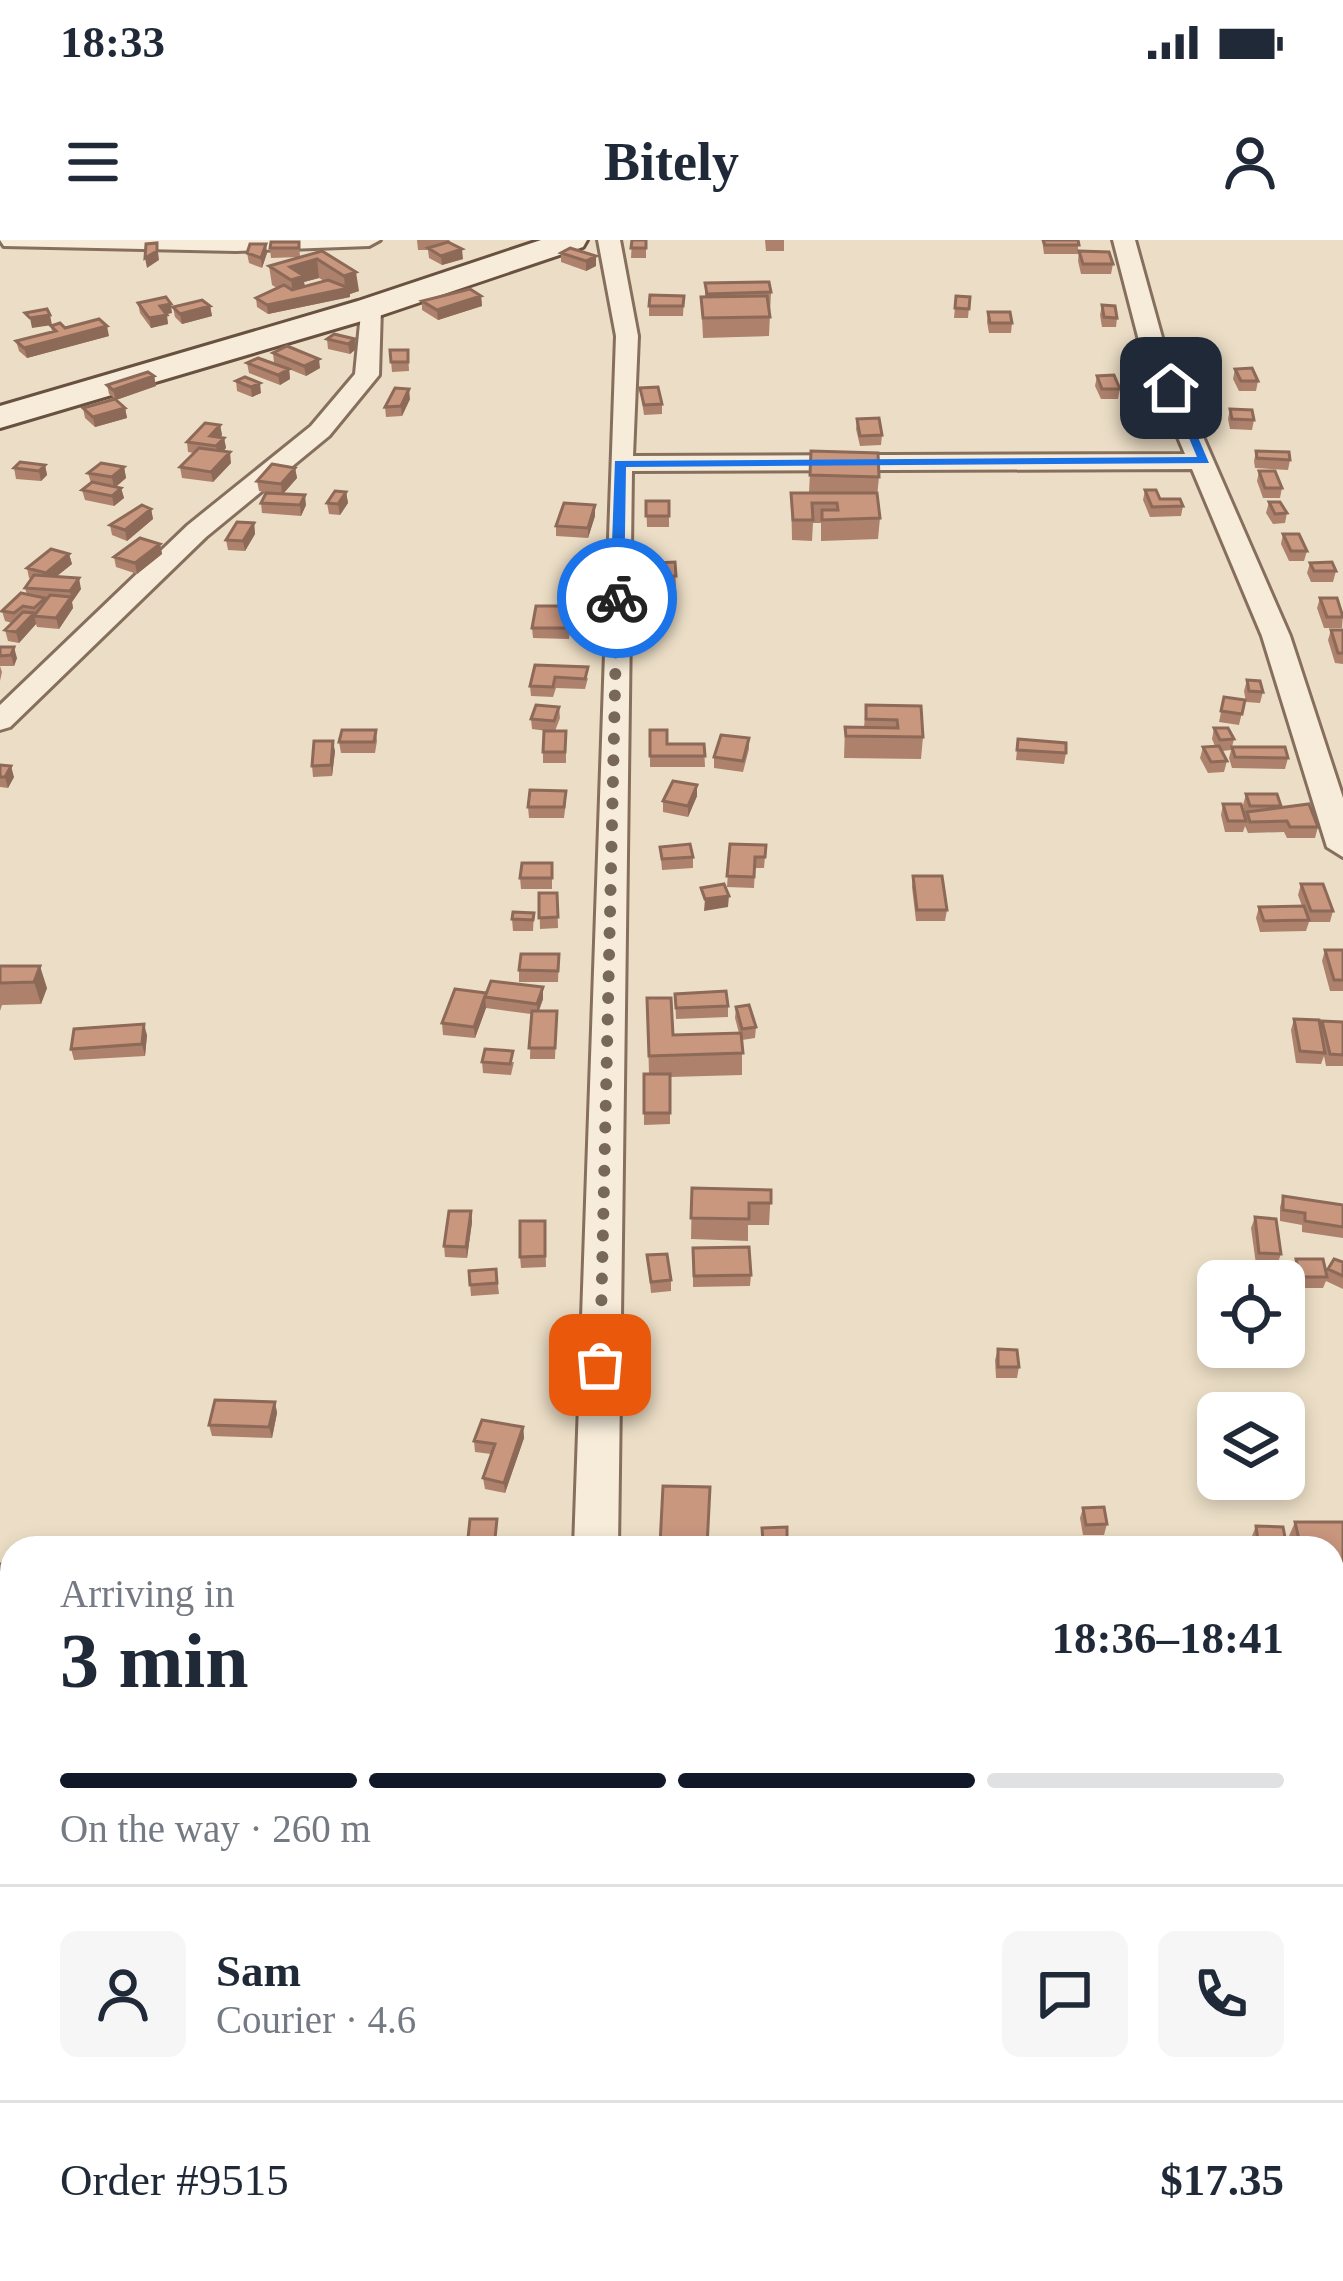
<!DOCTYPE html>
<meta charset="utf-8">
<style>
body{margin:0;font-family:"Times New Roman",serif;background:#f6f6f7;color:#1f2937;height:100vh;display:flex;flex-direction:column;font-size:45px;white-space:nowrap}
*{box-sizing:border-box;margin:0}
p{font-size:39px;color:#747a83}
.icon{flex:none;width:66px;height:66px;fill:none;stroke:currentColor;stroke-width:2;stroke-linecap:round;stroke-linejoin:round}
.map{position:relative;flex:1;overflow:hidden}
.drawer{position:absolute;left:0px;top:1296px;width:1344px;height:747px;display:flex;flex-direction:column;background:#fff;border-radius:36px 36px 0 0;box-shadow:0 6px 18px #0003}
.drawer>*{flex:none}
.tools{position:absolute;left:1197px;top:1020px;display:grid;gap:24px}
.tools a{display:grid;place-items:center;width:108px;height:108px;border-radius:18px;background:#fff;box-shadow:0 6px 18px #0003;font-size:60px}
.pin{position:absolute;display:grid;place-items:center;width:102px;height:102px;color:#fff;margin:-51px;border-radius:24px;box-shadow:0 6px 18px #0006}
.courier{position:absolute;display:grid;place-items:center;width:120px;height:120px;margin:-60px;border:9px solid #1a73e8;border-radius:50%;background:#fff;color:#222;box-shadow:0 3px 15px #0007}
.headline em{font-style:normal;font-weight:600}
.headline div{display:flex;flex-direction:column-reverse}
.headline{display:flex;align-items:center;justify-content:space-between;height:204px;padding:0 60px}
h1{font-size:78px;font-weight:600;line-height:90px}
.bar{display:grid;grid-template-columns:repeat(4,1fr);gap:18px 12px;align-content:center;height:144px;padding:0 60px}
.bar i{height:15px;border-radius:9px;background:#e0e1e3}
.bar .selected{background:#111827}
.bar p{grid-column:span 4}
.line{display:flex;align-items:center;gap:30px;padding:0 60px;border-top:3px solid #e0e1e3}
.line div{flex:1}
.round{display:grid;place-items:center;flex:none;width:126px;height:126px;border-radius:18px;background:#f6f6f7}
.status{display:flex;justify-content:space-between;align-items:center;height:84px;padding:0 60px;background:#fff;direction:ltr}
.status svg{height:33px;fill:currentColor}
header{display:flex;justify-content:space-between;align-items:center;height:156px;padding:0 60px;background:#fff;font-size:54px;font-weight:600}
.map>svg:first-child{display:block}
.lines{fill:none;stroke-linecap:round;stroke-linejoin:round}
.street-casing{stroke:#876f5d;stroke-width:6}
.secondary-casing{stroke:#695140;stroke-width:6}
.street{fill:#f7ecd9;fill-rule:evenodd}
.secondary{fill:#f7ecd9;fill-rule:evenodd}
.wall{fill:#ad816c;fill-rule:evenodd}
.shaded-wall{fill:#8d6958}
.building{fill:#c9967e;stroke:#8d6958;stroke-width:3}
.route{fill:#1a73e8}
.done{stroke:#77685a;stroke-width:12;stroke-dasharray:0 21.6}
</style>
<div class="status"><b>18:33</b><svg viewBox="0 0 49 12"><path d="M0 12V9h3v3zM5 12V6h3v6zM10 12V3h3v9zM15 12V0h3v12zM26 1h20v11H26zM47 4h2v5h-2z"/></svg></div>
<header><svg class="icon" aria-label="menu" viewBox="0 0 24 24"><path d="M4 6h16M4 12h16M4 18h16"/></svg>Bitely<svg class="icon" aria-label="person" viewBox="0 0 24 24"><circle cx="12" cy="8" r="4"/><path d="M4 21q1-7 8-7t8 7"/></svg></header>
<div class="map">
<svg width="1343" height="2041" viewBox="0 0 1343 2041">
<rect width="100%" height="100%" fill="#ecdec6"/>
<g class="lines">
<defs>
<path id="street" d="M0 0H380L369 6 236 11 4 6Z
M598 0H620L638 96 633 216 1185 214 1142 112 1113 0H1135L1166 112 1290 396 1343 558V617L1327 607 1262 396 1192 229 632 231 618 1308H574L616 96Z
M362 63 381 68 379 135 329 196 206 297 10 487 0 490V465L188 285 311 186 355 134Z
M1343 1405V1445L1332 1446V1406Z
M0 1414H12V1454H0Z
M1332 2005 1343 2009V2041H1301L1299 2031H1332Z"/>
<path id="secondary" d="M541 0H587L583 7 382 75 0 188V166L358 61Z"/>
</defs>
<use href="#street" class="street-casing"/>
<use href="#secondary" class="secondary-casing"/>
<use href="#street" class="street"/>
<use href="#secondary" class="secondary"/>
</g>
<path class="wall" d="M417 0H449L463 19 442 25 429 18 428 10H418Z
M632 0H646V18H631Z
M765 0H784V11H766Z
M1042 0H1078V14H1044Z
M299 2 300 17 322 11 359 51 350 54V57L268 74 257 67 256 58 277 48 272 45 269 26 300 17 271 18 270 8ZM319 38 324 41 305 47 304 42Z
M570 8 596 26 586 31 561 22V13Z
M1079 11 1113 24 1111 34H1081L1078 21Z
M247 13H267L262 28 249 23Z
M705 43 771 52 769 96 703 98 701 57H705Z
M481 56 482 66 438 80 422 70V61Z
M684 56 683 76H649V66Z
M956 56 970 57 968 78H954Z
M138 63 172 73 166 74 168 84 151 88 140 73Z
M1102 65 1117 78 1116 87H1102L1100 75Z
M210 66 212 76 182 84 175 77 173 67Z
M988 72 1012 83 1011 93H989L987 82Z
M51 86 65 88 109 96 27 118 19 111 16 101 52 92Z
M327 99H355L356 109 350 114 328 109Z
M390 110H408L409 131 392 132Z
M273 113 320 128 306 136 274 123Z
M247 123 289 129 290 139 280 145 249 133Z
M1235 129 1258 141 1256 151H1239L1233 139Z
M1126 135 1150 141 1145 168 1123 165 1126 150 1124 145Z
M154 136 156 146 116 160 125 168 127 178 95 187 85 178 83 168 115 159 109 154 107 145Z
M1097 136 1120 149 1118 159H1101L1095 146Z
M245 137 261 153 252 157 237 151 236 141Z
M640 148 662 164V174L644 175Z
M410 159 402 176 386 177 385 167Z
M1230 169 1254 180 1252 190 1230 189 1228 179Z
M1142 170 1167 185 1165 195H1145L1140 180Z
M857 179 882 195 881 205 860 206 856 189Z
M220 185 222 195 220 197 224 198 226 208 223 211 231 223 213 242 182 238 180 227 194 213 188 212 187 202Z
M811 211 879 237 877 257 880 278 878 299 821 301V283H813L812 301 792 300 791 253H809Z
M1256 211 1290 220 1288 230 1255 228 1254 221Z
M45 225 47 235 41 241 16 239 14 228Z
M124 227 126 238 116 247 121 248 124 258 114 266 85 260 82 250 91 243 88 233Z
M295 228 297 238 283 254 306 265 301 276 262 273 261 263 269 253 259 251 257 241Z
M1259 231 1282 248 1280 258H1263L1257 241Z
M1145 250 1160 259 1183 266 1181 276 1150 277 1143 260Z
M346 252 348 263 340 275 329 274 327 263Z
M646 261H669V287H647Z
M1269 262 1287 273 1285 283 1273 284 1266 273Z
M151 269 153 279 127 301 112 295 110 285Z
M595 276 588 298 556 296V286Z
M254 283 255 294 245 311 228 310 226 300Z
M1283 294 1307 311 1304 321H1289L1281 304Z
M160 304 162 314 137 334 116 327 114 317Z
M69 314 72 324 56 337 81 349 72 362 73 368 59 389 37 387 36 384 19 403 8 401 5 390 12 383 5 381 2 371 27 355 25 348 32 339 29 338 27 328Z
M675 322 676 347H656L655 323Z
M1310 323 1336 331 1333 342H1311L1307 333Z
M1320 358 1343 374 1342 388H1324L1317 368Z
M572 377 569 399 533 398 532 388Z
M1331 390H1343V424L1335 423 1328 400Z
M0 407 17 418 14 426H0L2 432 0 441Z
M535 425 588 438 585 449 556 448 553 457 531 456 530 446Z
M1247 440 1263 452 1260 463 1246 462 1244 451Z
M1224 457 1245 460 1239 485 1219 482Z
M866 465 921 466 923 497 921 519 844 518 845 487H864Z
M559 467 560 478 555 491H566V523H543V512L547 491 532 489 531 479Z
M1214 488 1234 499 1232 507 1288 518 1285 529 1232 528 1229 518 1231 510 1222 511 1227 521 1224 532 1208 533 1200 518 1203 507 1215 506 1212 499Z
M376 490 377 501 375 513H341L339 502Z
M650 490 667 504H704L705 527H650Z
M749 498V509L743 532 714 528V517Z
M1018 499 1066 513 1064 524 1016 520Z
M335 511 332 536 313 537 312 526Z
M0 525 14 537 8 548 0 547Z
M697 545V556L688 577 663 572V561Z
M1246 554 1281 566 1318 587 1315 598H1287L1284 592 1248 593 1245 586 1243 592H1225L1221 575 1223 564 1245 577 1243 565Z
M566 562 564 578H529L528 567Z
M730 604 766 605 764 628H755L754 648 727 647Z
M660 607 693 617V628L662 630Z
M552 623V649H521L520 638Z
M913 636 947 670 945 681H916L912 647Z
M1301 644 1333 671 1330 682H1309L1306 691 1260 692 1256 678 1259 667 1302 666 1298 655Z
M539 653H557L558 688 540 689Z
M534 673 533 691H513L512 679Z
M1325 710H1343V751H1330L1322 721Z
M559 714 558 742H519V730Z
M0 726 47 748 41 764 2 765 0 771Z
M455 749 543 759 539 771H557L555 819H530L531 774 486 768 475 798 443 795 442 783Z
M675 754 728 766V777L676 779Z
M647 758 673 795 739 793 735 778 736 767 756 787 755 798 742 800V835L670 837V884L644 885V834H649Z
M1294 779 1320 787 1322 781 1343 782V826H1326L1324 816 1321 824 1296 823 1291 790Z
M147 795 145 816 74 820 71 809Z
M482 822H514L511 835 483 833Z
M692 948 771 950 769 985H748V1001L691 999Z
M1283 956 1343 965V998L1302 992V985L1280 981V967Z
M471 971 472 982 467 1018 445 1017 444 1006Z
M1255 977 1281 1014 1277 1025 1256 1024 1251 988Z
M545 981 546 1027 521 1028 520 1017Z
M693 1008 751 1035 750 1046 693 1047Z
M647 1015 671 1040V1051L651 1053Z
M1296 1019 1326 1034 1328 1029 1343 1022V1049L1326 1041 1323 1048H1297L1292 1030Z
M496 1029 499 1054 471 1056 469 1031Z
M998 1109 1019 1127 1017 1138H996L995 1120Z
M275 1162 277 1173 272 1198 212 1196 209 1185Z
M523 1187 524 1198 505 1253 485 1249 483 1238 491 1214 475 1212 474 1201Z
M663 1246 710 1247 708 1308H660Z
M1083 1268 1107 1284 1104 1295H1083L1080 1278Z
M1295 1282H1343V1349H1332V1308H1287L1286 1303Z
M1256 1286 1287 1308H1206L1209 1299 1250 1301Z
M787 1287V1308H762V1288Z
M0 1324H12V1357L0 1356Z
M0 1837H12V1892H0Z"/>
<path class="shaded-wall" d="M157 3 159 20 147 28 145 18Z
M266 4 267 13 262 28 261 18Z
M462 9 463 19 442 25 441 16Z
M596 16V26L586 31V21Z
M317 19 319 38 304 42 306 55 293 59 290 27Z
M356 32 359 51 350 54V57L268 74 267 65 345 48 344 36Z
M481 56 482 66 438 80 437 70Z
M171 64 172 73 161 75 160 66Z
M210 66 212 76 182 84 180 74Z
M50 75 52 85 32 88 30 78Z
M167 75 168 84 151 88 149 78Z
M107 86 109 96 27 118 24 108Z
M355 99 356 109 350 114 348 104Z
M319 119 320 128 306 136 304 126Z
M289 129 290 139 280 145 278 135Z
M154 136 156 146 116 160 113 150Z
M260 143 261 153 252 157 251 147Z
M409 149 410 159 402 176 401 166Z
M125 168 127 178 95 187 93 177Z
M220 185 222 195 212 206 210 196Z
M224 198 226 208 218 217 216 206Z
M230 212 231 223 213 242 211 232Z
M45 225 47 235 41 241 39 231Z
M124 227 126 238 114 248 112 237Z
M295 228 297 238 282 255 281 244Z
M121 248 124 258 114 266 112 256Z
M346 252 348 263 340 275 338 264Z
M305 255 306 265 301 276 300 265Z
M595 265V276L588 298V288Z
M151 269 153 279 127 301 125 290Z
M254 283 255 294 245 311 243 301Z
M160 304 162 314 137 334 135 323Z
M69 314 72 324 48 343 46 333Z
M79 338 81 349 72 362 70 351Z
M71 357 73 368 59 389 56 378Z
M34 373 36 384 19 403 16 392Z
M14 407 17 418 14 426 11 415Z
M333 501 335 511 332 536 331 525Z
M11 526 14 537 8 548 5 537Z
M697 545V556L688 577V566Z
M729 656 728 667 704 671 705 659Z
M40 726 47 748 41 764 34 742Z
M543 747V759L537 775V764Z
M485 757 486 768 475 798 474 787Z
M144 784 147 795 145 816 142 804Z
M471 971 472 982 467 1018 466 1007Z
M275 1162 277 1173 272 1198 269 1187Z
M523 1187 524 1198 505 1253 504 1243Z"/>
<path class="building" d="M632 0H646V8H631Z
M1043 0H1078L1079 5H1045Z
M271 2H299V8H270Z
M448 2 462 9 441 16 428 8Z
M157 3V11L145 18 146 4Z
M250 4H266L261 18 247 13Z
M570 8 596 16 586 21 561 13Z
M322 11 356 32 344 36 317 19 290 27 304 36 291 40 269 26Z
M1079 11 1109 12 1113 24H1083Z
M328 40 349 48 267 65 256 58 284 45 292 50Z
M769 42 771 52 707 54 705 43Z
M470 49 481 56 437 70 422 61Z
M650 55 684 56 683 66H649Z
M767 56 770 77 703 78 701 57Z
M956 56 970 57 969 69 955 68Z
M166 57 171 64 160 66 167 75 149 78 138 63Z
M202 60 210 66 180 74 173 67Z
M1102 65 1115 66 1117 78 1104 77Z
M47 69 50 75 30 78 25 73Z
M988 72H1010L1012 83H990Z
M99 79 107 86 24 108 16 101 56 91 51 86 60 83 65 88Z
M334 94 355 99 348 104 327 99Z
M287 106 319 119 304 126 273 113Z
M390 110H408V122H391Z
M258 118 289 129 278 135 247 123Z
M1252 128 1258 141H1241L1235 129Z
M148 132 154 136 113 150 107 145Z
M1114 135 1120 149H1102L1097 136Z
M1126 135H1147L1150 141H1129Z
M245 137 260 143 251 147 236 141Z
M658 147 662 164 644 165 640 148Z
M395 148 409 149 401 166 385 167Z
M1126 149 1148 152 1146 158 1125 155Z
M115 159 125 168 93 177 83 168Z
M1230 169 1252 170 1254 180 1232 179Z
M1142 170H1162L1167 185H1146Z
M879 178 882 195 860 196 857 179Z
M205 183 220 185 210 196 224 198 216 206 187 202Z
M199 208 230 212 211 232 180 227Z
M811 211 878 213 879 237 810 235Z
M1256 211 1289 212 1290 220 1257 218Z
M20 222 45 225 39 231 14 228Z
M101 223 124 227 112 237 88 233Z
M272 224 295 228 281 244 257 241Z
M1259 231H1275L1282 248H1265Z
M92 242 121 248 112 256 82 250Z
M1145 250H1156L1160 259H1180L1183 266 1152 267Z
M335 251 346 252 338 264 327 263Z
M266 253 305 255 300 265 261 263Z
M791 253H877L880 278 822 280V270H838L837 263H812L813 280H793Z
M646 261H669V276H646Z
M1269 262H1280L1287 273 1275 274Z
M564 263 595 265 588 288 556 286Z
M142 265 151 269 125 290 110 285Z
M237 282 254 283 243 301 226 300Z
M1283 294H1299L1307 311H1291Z
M140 298 160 304 135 323 114 317Z
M51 309 69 314 46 333 27 328Z
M675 322 676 336 656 337 655 323Z
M1332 322 1336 331H1314L1310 323Z
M34 335 79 338 70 351 25 348Z
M21 353 45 358 34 368 23 366 14 373 2 371Z
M50 355 71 357 56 378 34 376Z
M1320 358H1337L1343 377H1327Z
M536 366H572L569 388H532Z
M23 372 34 373 16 392 5 390Z
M1331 390H1343V413H1338Z
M0 407H14L11 415 0 416Z
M535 425 588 427 585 439 555 437 553 447 530 446Z
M1247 440 1260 441 1263 452 1249 451Z
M1224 457 1245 460 1242 474 1221 471Z
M536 465 559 467 554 481 531 479Z
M866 465 921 466 923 497 846 496 845 487 898 488 897 480 866 479Z
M1214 488H1228L1234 499 1220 500Z
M342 490H376L374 502H339Z
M650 490H667V504H704L705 516H650Z
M544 491H566L565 512H543Z
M721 495 749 498 743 521 714 517Z
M1018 499 1066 503V513L1017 510Z
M314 501H333L331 525 312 526Z
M1219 506 1227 521 1211 522 1203 507Z
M1232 507H1285L1288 518 1235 517Z
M0 525 11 526 5 537H0Z
M673 541 697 545 688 566 663 561Z
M530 550 566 551 564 567H528Z
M1246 554H1277L1281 566H1250Z
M1223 564H1241L1246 581H1228Z
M1309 564 1318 587H1290L1287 581 1250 582 1247 572Z
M690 604 693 617 662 619 660 607Z
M730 604 766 605 765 617H755L754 637 727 636Z
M522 623H552V638H520Z
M913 636H942L947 670H917Z
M724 644 729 656 705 659 701 648Z
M1301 644H1323L1333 671H1311Z
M539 653H557L558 677 539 678Z
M1304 666 1309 680 1264 681 1259 667Z
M513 672 534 673 533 680 512 679Z
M1325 710H1343V740H1334Z
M521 714H559L558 731 519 730Z
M0 726H40L34 742 0 743Z
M491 741 543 747 537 764 485 757Z
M455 749 486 753 474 787 442 783Z
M726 751 728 766 676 768 675 754Z
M647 758H671L673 795 741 793 743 813 649 816Z
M749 765 756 787 742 789 736 767Z
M532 771H557L555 808H529Z
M1294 779 1319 780 1325 813 1300 811Z
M1322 781 1343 782V815L1330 814Z
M144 784 142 804 71 809 74 789Z
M485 809 513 811 510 824 482 822Z
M644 834H670V873H644Z
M692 948 771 950V963H749V979L691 978Z
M1283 956 1343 965V987L1305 981V973L1283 970Z
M449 971H471L466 1007 444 1006Z
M1255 977 1276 979 1281 1014 1259 1013Z
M520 981H545V1016L520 1017Z
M749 1007 751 1035 694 1036 693 1008Z
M667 1014 671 1040 651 1042 647 1015Z
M1296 1019H1323L1327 1037H1300Z
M1334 1019 1343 1022V1036L1328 1029Z
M496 1029 497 1043 470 1045 469 1031Z
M998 1109 1017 1110 1019 1127H998Z
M215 1160 275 1162 269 1187 209 1185Z
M482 1180 523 1187 504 1243 483 1238 495 1204 474 1201Z
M663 1246 710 1247 707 1307 660 1305Z
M1104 1267 1107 1284 1086 1285 1083 1268Z
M470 1279H497L494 1308H467Z
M1295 1282H1343V1329H1332V1308H1301Z
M1256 1286 1283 1287 1287 1308H1210L1209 1299 1258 1301Z
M787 1287V1301L763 1302 762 1288Z
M50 1298 102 1303 100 1308H46Z
M393 1300 439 1302V1308H392Z
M229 1302V1308H194L195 1304Z
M0 1324H12V1346H0Z
M0 1837H12V1877L0 1876Z"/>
<path class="route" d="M1167 146 1177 148 1209 223 626 227 624 358H610L615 221 1197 217Z"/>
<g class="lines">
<path class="done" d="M600 1125 617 358"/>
</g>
</svg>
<div class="tools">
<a><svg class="icon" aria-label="locate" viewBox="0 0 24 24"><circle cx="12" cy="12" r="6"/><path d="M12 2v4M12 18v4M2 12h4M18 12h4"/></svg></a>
<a><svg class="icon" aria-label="layers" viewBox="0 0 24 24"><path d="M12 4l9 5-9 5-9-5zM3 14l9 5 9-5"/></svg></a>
</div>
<div class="pin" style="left:600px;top:1125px;background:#ea580c"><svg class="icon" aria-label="bag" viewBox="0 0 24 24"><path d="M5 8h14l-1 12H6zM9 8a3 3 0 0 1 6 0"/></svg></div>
<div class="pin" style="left:1171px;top:148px;background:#1f2937"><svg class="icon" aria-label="home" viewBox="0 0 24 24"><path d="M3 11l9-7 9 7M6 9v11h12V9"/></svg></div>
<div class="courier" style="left:617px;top:358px"><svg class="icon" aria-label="bike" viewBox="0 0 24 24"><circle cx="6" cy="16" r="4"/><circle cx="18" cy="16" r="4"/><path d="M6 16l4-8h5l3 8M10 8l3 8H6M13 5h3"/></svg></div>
<section class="drawer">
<div class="headline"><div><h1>3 min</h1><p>Arriving in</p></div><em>18:36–18:41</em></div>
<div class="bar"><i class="selected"></i><i class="selected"></i><i class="selected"></i><i></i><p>On the way · 260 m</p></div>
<div class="line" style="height:216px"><a class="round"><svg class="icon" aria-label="person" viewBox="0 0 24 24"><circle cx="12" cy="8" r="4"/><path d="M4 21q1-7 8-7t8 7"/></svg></a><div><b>Sam</b><p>Courier · 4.6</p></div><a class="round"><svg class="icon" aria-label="chat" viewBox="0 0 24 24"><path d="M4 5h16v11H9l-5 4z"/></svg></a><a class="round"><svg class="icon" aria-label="phone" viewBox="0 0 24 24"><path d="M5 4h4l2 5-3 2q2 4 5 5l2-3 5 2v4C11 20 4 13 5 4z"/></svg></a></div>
<div class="line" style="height:156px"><div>Order #9515</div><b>$17.35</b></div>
</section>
</div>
